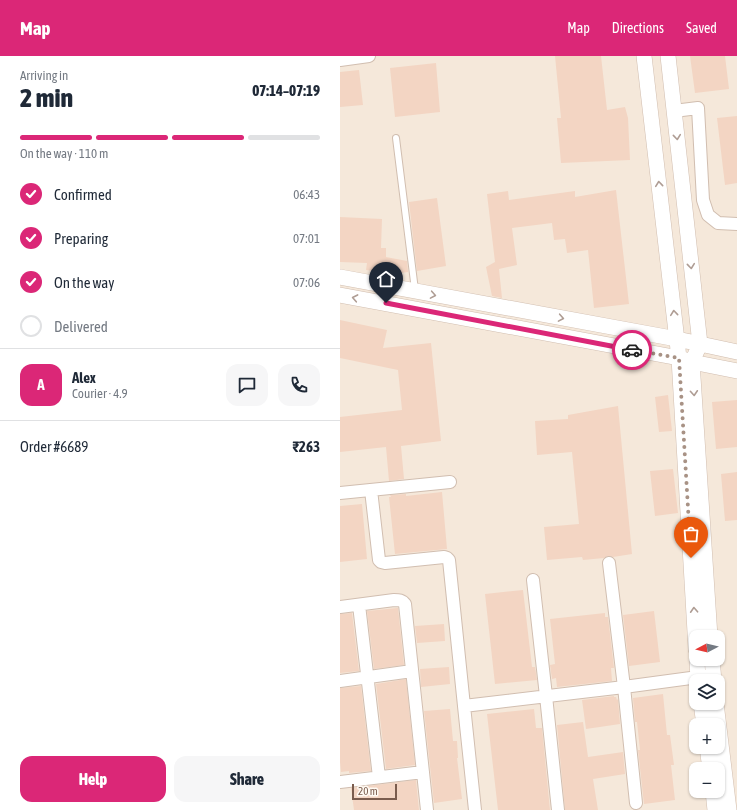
<!DOCTYPE html>
<meta charset="utf-8">
<style>
body{margin:0;font-family:"Asap Condensed",sans-serif;background:#f6f6f7;color:#1f2937;height:100vh;display:flex;flex-direction:column;font-size:15px;white-space:nowrap}
*{box-sizing:border-box;margin:0}
p{font-size:13px;color:#747a83}
.icon{flex:none;width:22px;height:22px;fill:none;stroke:currentColor;stroke-width:2;stroke-linecap:round;stroke-linejoin:round}
.map{position:relative;flex:1;overflow:hidden}
.side{display:flex;flex-direction:column;background:#fff;width:340px}
.side>*{flex:none}
.needle{width:26px;rotate:263deg}
.tools{position:absolute;left:349px;top:574px;display:grid;gap:8px}
.tools a{display:grid;place-items:center;width:36px;height:36px;border-radius:8px;background:#fff;box-shadow:0 1px 3px #0004;font-size:20px}
.scale{position:absolute;left:12px;bottom:10px;width:45px;box-sizing:border-box;padding-left:4px;border:2px solid #7a5c4d;border-top:0;font-size:11px;line-height:14px;white-space:nowrap;color:#7a5c4d;-webkit-text-stroke:3px #fffaf3;paint-order:stroke}
.pin{position:absolute;display:grid;place-items:center;width:34px;height:34px;color:#fff;margin:-41px -17px;border-radius:50% 50% 50% 0;rotate:-45deg;box-shadow:0 0 4px #0007}
.pin .icon{rotate:45deg}
.courier{position:absolute;display:grid;place-items:center;width:40px;height:40px;margin:-20px;border:3px solid #db2777;border-radius:50%;background:#fff;color:#222;box-shadow:0 1px 5px #0007}
.overview em{font-style:normal;font-weight:800}
.overview div{display:flex;flex-direction:column-reverse}
.overview{display:flex;align-items:center;justify-content:space-between;height:68px;padding:0 20px}
h1{font-size:26px;font-weight:800;line-height:30px}
.bar{display:grid;grid-template-columns:repeat(4,1fr);gap:6px 4px;align-content:center;height:48px;padding:0 20px}
.bar i{height:5px;border-radius:3px;background:#e0e1e3}
.bar .selected{background:#db2777}
.bar p{grid-column:span 4}
.line{display:flex;align-items:center;gap:10px;padding:0 20px;border-top:1px solid #e0e1e3}
.line div{flex:1}
.round{display:grid;place-items:center;flex:none;width:42px;height:42px;border-radius:12px;background:#f6f6f7}
ol{padding:0 20px;list-style:none}
li{display:flex;align-items:center;gap:12px;height:44px}
li p{margin-inline-start:auto}
li .icon{padding:4px;border-radius:50%;background:#db2777;color:#fff;stroke-width:4}
li:last-child{color:#747a83}
li i{width:22px;height:22px;border:2px solid #e0e1e3;border-radius:50%}
.primary-button{display:flex;gap:8px;margin-top:auto;padding:8px 20px}
.primary-button a{flex:1;height:46px;border-radius:12px;background:#db2777;color:#fff;font-size:16px;font-weight:800;line-height:46px;text-align:center}
.primary-button a+a{background:#f6f6f7;color:#1f2937}
header{display:flex;align-items:center;gap:24px;box-sizing:border-box;height:56px;padding:0 20px;background:#db2777;color:#fff}
header strong{font-size:19px}
nav{display:flex;gap:22px;margin-inline-start:auto;font-size:14px}
main{display:flex;flex:1;min-height:0}
.map>svg:first-child{display:block}
.residential{fill:#f5e8da;fill-rule:evenodd}
.building{fill:#f3d5c3}
.lines{fill:none;stroke-linecap:round;stroke-linejoin:round}
.service-casing{stroke:#d1beb0;stroke-width:8}
.minor-casing{stroke:#d1beb0;stroke-width:14}
.tertiary-casing{stroke:#d1beb0;stroke-width:16}
.service{stroke:#fff;stroke-width:6}
.minor{stroke:#fff;stroke-width:12}
.tertiary{stroke:#fff;stroke-width:15}
.oneway{stroke:#af9d94}
.done{stroke:#a89285;stroke-width:4;stroke-dasharray:0 7.2}
.route{stroke:#db2777;stroke-width:5}
</style>
<header>
<strong>Map</strong>
<nav><a>Map</a><a>Directions</a><a>Saved</a></nav>
</header>
<main>
<section class="side">
<div class="overview"><div><h1>2 min</h1><p>Arriving in</p></div><em>07:14–07:19</em></div>
<div class="bar"><i class="selected"></i><i class="selected"></i><i class="selected"></i><i></i><p>On the way · 110 m</p></div>
<ol>
<li><svg class="icon" aria-label="check" viewBox="0 0 24 24"><path d="M5 12l5 5 9-10"/></svg>Confirmed<p>06:43</p></li>
<li><svg class="icon" aria-label="check" viewBox="0 0 24 24"><path d="M5 12l5 5 9-10"/></svg>Preparing<p>07:01</p></li>
<li><svg class="icon" aria-label="check" viewBox="0 0 24 24"><path d="M5 12l5 5 9-10"/></svg>On the way<p>07:06</p></li>
<li><i></i>Delivered</li>
</ol>
<div class="line" style="height:72px"><b class="round" style="background:#db2777;color:#fff">A</b><div><b>Alex</b><p>Courier · 4.9</p></div><a class="round"><svg class="icon" aria-label="chat" viewBox="0 0 24 24"><path d="M4 5h16v11H9l-5 4z"/></svg></a><a class="round"><svg class="icon" aria-label="phone" viewBox="0 0 24 24"><path d="M5 4h4l2 5-3 2q2 4 5 5l2-3 5 2v4C11 20 4 13 5 4z"/></svg></a></div>
<div class="line" style="height:52px"><div>Order #6689</div><b>₹263</b></div>
<div class="primary-button"><a>Help</a><a>Share</a></div>
</section>
<div class="map">
<svg width="397" height="754" viewBox="0 0 397 754">
<rect width="100%" height="100%" fill="#fdf6ec"/>
<path class="residential" d="M0 0H397V754H0ZM356 581H378V603H356ZM356 625H378V647H356ZM356 669H378V691H356ZM356 713H378V735H356Z"/>
<path class="building" d="M215 0H261L267 54 285 51 288 62 290 104 221 107 217 62H221Z
M350 0H385L389 33 355 37Z
M96 7 100 56 55 61 50 12Z
M19 14 23 49 0 51V16Z
M397 60V127L385 129 377 62Z
M276 134 289 248 254 252 248 194 227 197 225 183 214 184 212 167 172 172 177 209 159 213 162 242 152 240 146 211 155 206 147 138 168 135 169 144 235 135V141Z
M97 142 106 210 77 215 69 146Z
M0 161 42 163 41 192H46V201L67 205 68 216 54 218 26 214 27 207 0 206Z
M0 264 47 274 43 292 91 287 101 385 61 390 64 423 49 425 46 391 0 396V361L62 354 58 314 0 302Z
M328 339 332 375 319 376 315 341Z
M397 344V391L376 393 372 346Z
M278 350 292 498 273 501 268 500 264 502 243 504 242 501 207 504 204 471 239 468 232 396 197 399 195 365 228 363V359Z
M333 413 338 457 315 460 310 415Z
M397 416V464L385 465 381 418Z
M102 436 107 493 55 498 49 441H51L50 439 66 438V440Z
M22 448 27 503 0 506V450Z
M183 534 192 611H195L197 624 155 628 145 538Z
M57 552H58L64 609 34 613 27 555Z
M314 555 320 606 289 610 283 559Z
M12 557 19 615 0 617V558Z
M265 557V561H268L274 612H271L272 625 217 631 216 622 212 623 210 609 215 608 210 563Z
M104 568 105 585 77 587 75 570Z
M109 611 110 628 81 631 80 613Z
M66 623 75 709 46 713 36 628Z
M21 630 31 715 9 717V715L1 716 0 706V632Z
M323 638 327 679H330L334 709H331L335 744 304 748 298 694H300L297 666H295L293 642Z
M274 640V641H276L277 644 278 643 280 668 246 673 242 644Z
M110 653 113 685H117L118 702H117L122 743 94 747 84 655Z
M194 653 196 672H202L210 754H158L147 658Z
M243 666 248 701 283 696 285 718 253 723 258 754H225L217 669Z
M76 724 79 754H14L11 732Z"/>
<g class="lines">
<defs>
<path id="service" d="M56 82 75 234"/>
<path id="minor" d="M0 4 29 0
M334 55 358 52 363 144 368 159 378 167 397 168
M31 434 39 504 41 506 45 507 104 501 107 502 109 504 124 650 284 631 373 619
M0 437 110 426
M269 507 284 631 296 747
M193 524 206 640 218 754
M19 549 39 721
M0 551 54 544C59 544 62 544 65 548L87 754
M0 625 72 615
M124 650 135 754
M0 726 83 716"/>
<path id="tertiary" d="M304 0 339 302 356 593
M328 0 360 288 352 306 370 581
M0 221 337 283 397 296
M0 239 339 302 352 306 397 315
M357 603 358 625
M372 603 374 625
M361 647 364 669
M376 647 389 754
M367 691 370 713
M373 735 375 754"/>
</defs>
<use href="#service" class="service-casing"/>
<use href="#minor" class="minor-casing"/>
<use href="#tertiary" class="tertiary-casing"/>
<use href="#service" class="service"/>
<use href="#minor" class="minor"/>
<use href="#tertiary" class="tertiary"/>
</g>
<defs><path id="oneway-chevron" d="M-2-3.5L2.5 0L-2 3.5" fill="none" stroke-width="1.6" stroke-linecap="round" stroke-linejoin="round"/></defs>
<g class="oneway">
<use href="#oneway-chevron" transform="translate(337 81) rotate(84)"/>
<use href="#oneway-chevron" transform="translate(319 128) rotate(-96)"/>
<use href="#oneway-chevron" transform="translate(351 210) rotate(84)"/>
<use href="#oneway-chevron" transform="translate(93 239) rotate(10)"/>
<use href="#oneway-chevron" transform="translate(15 242) rotate(-169)"/>
<use href="#oneway-chevron" transform="translate(334 257) rotate(-96)"/>
<use href="#oneway-chevron" transform="translate(221 262) rotate(10)"/>
<use href="#oneway-chevron" transform="translate(354 337) rotate(86)"/>
<use href="#oneway-chevron" transform="translate(354 554) rotate(-93)"/>
</g>
<g class="lines">
<path class="done" d="M292 294 339 302 351 502"/>
<path class="route" d="M46 247 292 294"/>
</g>
</svg>
<div class="tools">
<a><svg class="needle" viewBox="-14 -14 28 28"><path d="M0-13l5 13h-10z" fill="#e53935"/><path d="M0 13l5-13h-10z" fill="#747a83"/></svg></a>
<a><svg class="icon" aria-label="layers" viewBox="0 0 24 24"><path d="M12 4l9 5-9 5-9-5zM3 14l9 5 9-5"/></svg></a>
<a>+</a>
<a>−</a>
</div>
<div class="scale">20 m</div>
<div class="pin" style="left:351px;top:502px;background:#ea580c"><svg class="icon" aria-label="bag" viewBox="0 0 24 24"><path d="M5 8h14l-1 12H6zM9 8a3 3 0 0 1 6 0"/></svg></div>
<div class="pin" style="left:46px;top:247px;background:#1f2937"><svg class="icon" aria-label="home" viewBox="0 0 24 24"><path d="M3 11l9-7 9 7M6 9v11h12V9"/></svg></div>
<div class="courier" style="left:292px;top:294px"><svg class="icon" aria-label="car" viewBox="0 0 24 24"><path d="M5 17H2v-5l4-1 3-4h7l3 4 3 1v5h-3M9 17h6M6 11h13"/><circle cx="7" cy="17" r="2"/><circle cx="17" cy="17" r="2"/></svg></div>
</div>
</main>
